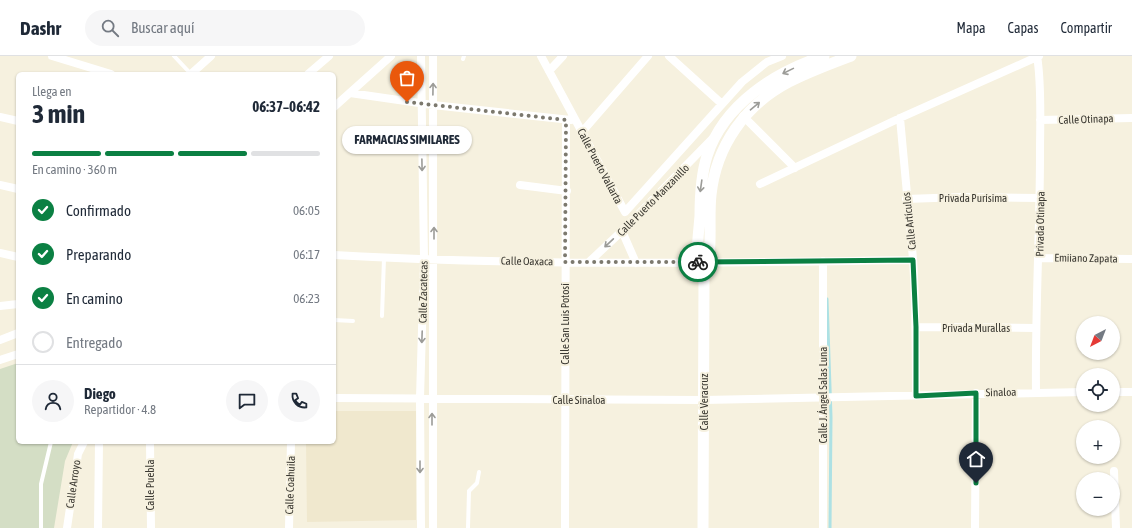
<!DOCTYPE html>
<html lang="es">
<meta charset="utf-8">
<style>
body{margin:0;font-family:"Asap Condensed",sans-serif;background:#f6f6f7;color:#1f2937;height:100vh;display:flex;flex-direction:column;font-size:15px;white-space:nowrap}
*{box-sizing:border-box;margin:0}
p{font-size:13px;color:#747a83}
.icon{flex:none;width:22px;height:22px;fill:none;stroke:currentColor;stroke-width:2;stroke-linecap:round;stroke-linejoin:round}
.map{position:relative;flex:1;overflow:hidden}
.side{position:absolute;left:16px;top:16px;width:320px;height:372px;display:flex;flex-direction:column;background:#fff;border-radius:6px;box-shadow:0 1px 3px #0004}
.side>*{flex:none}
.needle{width:26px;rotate:222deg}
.buttons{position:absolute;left:1076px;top:260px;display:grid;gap:8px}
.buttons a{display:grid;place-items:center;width:44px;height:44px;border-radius:50%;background:#fff;box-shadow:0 1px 3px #0004;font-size:20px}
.pin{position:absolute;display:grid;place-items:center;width:34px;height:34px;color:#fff;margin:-41px -17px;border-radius:50% 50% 50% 0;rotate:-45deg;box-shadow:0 0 4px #0007}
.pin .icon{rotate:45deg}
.courier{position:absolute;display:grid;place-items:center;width:40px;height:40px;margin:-20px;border:3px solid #0b8043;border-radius:50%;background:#fff;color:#222;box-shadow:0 1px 5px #0007}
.bubble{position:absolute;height:28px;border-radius:14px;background:#fff;box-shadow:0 1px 3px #0004;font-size:13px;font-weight:700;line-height:28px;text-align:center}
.summary em{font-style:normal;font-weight:700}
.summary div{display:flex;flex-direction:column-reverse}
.summary{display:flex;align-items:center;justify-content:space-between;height:68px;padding:0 16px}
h1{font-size:26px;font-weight:700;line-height:30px}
.bar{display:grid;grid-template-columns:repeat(4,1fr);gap:6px 4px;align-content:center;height:48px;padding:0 16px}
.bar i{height:5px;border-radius:3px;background:#e0e1e3}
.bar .on{background:#0b8043}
.bar p{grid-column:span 4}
.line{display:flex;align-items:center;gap:10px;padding:0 16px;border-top:1px solid #e0e1e3}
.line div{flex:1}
.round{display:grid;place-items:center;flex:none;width:42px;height:42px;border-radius:21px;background:#f6f6f7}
ol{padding:0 16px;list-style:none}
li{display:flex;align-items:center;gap:12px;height:44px}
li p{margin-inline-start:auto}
li .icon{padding:4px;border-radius:50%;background:#0b8043;color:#fff;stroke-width:4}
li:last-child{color:#747a83}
li i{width:22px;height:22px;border:2px solid #e0e1e3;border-radius:50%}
header{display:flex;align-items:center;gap:24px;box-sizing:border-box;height:56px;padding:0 20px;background:#fff;border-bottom:1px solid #e0e1e3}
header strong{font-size:19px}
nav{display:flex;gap:22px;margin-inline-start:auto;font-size:14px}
.search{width:280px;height:36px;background:#f6f6f7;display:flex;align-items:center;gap:10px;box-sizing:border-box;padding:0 14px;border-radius:22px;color:#747a83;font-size:15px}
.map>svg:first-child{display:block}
.built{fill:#f0e8ce}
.park{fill:#d4dec5}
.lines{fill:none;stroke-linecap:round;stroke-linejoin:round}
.stream{stroke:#ade1e4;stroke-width:3}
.service{stroke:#fff;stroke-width:4}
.minor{stroke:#fff;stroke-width:8}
.tertiary{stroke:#fff;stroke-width:11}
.oneway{stroke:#9c9c98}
.done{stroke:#7c796e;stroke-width:4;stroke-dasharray:0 7.2}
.route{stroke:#0b8043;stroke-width:5}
.labels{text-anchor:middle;stroke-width:4;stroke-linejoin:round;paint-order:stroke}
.street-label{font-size:11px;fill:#3a3831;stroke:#f6f1df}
</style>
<header>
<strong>Dashr</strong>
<div class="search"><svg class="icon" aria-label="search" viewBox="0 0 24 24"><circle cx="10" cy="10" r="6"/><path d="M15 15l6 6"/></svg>Buscar aquí</div>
<nav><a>Mapa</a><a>Capas</a><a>Compartir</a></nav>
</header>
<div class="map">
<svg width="1132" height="472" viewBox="0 0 1132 472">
<rect width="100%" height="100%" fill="#f6f1df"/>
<path class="built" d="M334 355H416V464L307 466 306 386H334Z"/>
<path class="park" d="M18 307V386H73L65 405 54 472H0V313Z"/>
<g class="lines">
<path class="stream" d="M827 243 831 361 830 472"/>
<path class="service" d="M174 0 191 18
M463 3 464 0
M382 260 384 202
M334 264 353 265
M41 472V428L51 386
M468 472 469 435 477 427 479 416"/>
<path class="minor" d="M52 0 111 18
M541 0 625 156 742 26 767 6 782 0
M669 0 722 48
M549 15 563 0
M191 18 211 0
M308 18 329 0
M350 37 433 49 571 64
M334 51 391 0
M743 60 795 112
M0 61 18 65
M900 62C904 109 909 156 913 203 916 249 916 294 916 340
M1040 64 1132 62
M582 76 648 0
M760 128 900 62 1039 0
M0 129 18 133
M520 129 567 135
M906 143 963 141 1040 142
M622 175 636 207
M0 197 18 201
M334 199C527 210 720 207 913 204
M1039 202 1132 203
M823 205V472
M589 206 622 175 712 83
M0 250 18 248
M916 271 1035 272
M0 284 18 277
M0 304 18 298
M1036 336C1035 256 1040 176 1040 97 1040 67 1042 29 1037 0
M1113 336H1132
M334 342 704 344 1083 336
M150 386 151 472
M1114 415 1116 472
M67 472 78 398 84 386
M98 472 99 386
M289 472 291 386
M421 472 420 342 424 204 421 0
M433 472V0
M565 472 566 64
M975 472 976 337"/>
<path class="tertiary" d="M704 220C702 216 699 210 698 206 696 192 699 174 700 160 700 140 701 119 707 100 724 48 775 16 824 0
M703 472 704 220C714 194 708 166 711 139 716 90 745 49 789 26 808 16 830 8 851 0"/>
</g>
<defs><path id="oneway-shaft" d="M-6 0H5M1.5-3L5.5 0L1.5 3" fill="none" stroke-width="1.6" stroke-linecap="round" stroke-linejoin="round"/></defs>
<g class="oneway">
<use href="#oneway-shaft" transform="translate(788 15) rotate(154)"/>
<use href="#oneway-shaft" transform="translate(433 33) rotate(-89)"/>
<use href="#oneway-shaft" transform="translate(755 50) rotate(-40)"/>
<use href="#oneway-shaft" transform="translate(422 109) rotate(89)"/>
<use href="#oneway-shaft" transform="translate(701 130) rotate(98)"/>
<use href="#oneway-shaft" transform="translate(434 177) rotate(-90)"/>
<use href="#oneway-shaft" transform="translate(609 187) rotate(137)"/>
<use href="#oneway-shaft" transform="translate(422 281) rotate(92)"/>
<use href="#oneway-shaft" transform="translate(432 363) rotate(-90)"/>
<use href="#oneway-shaft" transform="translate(420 411) rotate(90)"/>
</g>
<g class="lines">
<path class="done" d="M407 46 566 64 565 206H698"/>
<path class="route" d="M698 206 913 204 916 271V340L976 337V427"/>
</g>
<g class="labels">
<g class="street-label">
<text transform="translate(1086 63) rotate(-2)" y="4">Calle Otinapa</text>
<text transform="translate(600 110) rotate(62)" y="4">Calle Puerto Vallarta</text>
<text x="973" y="146">Privada Purísima</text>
<text transform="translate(653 144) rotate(-45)" y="4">Calle Puerto Manzanillo</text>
<text transform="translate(909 165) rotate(-96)" y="4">Calle Artículos</text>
<text transform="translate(1040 168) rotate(-89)" y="4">Privada Otinapa</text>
<text transform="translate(1086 202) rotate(1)" y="4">Emiiano Zapata</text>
<text transform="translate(527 205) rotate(1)" y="4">Calle Oaxaca</text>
<text transform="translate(423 236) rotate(-89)" y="4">Calle Zacatecas</text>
<text transform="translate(565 268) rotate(-90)" y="4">Calle San Luis Potosí</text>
<text x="976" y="276">Privada Murallas</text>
<text transform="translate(1001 336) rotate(-1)" y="4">Sinaloa</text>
<text transform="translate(823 339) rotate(-90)" y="4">Calle J. Ángel Salas Luna</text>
<text x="579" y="348">Calle Sinaloa</text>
<text transform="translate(704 346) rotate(-90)" y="4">Calle Veracruz</text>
<text transform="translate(73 428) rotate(-82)" y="4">Calle Arroyo</text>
<text transform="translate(150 429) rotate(-90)" y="4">Calle Puebla</text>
<text transform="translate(290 429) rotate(-88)" y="4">Calle Coahuila</text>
</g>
</g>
</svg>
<div class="buttons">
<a><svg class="needle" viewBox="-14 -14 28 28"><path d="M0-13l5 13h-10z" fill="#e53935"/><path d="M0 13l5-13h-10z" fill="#747a83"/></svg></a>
<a><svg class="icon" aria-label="locate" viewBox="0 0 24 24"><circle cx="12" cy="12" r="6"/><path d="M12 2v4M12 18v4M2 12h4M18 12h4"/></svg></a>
<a>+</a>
<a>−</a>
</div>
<div class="pin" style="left:407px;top:46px;background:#ea580c"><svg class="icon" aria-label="bag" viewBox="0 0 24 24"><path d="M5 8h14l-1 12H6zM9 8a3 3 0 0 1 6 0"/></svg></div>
<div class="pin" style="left:976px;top:427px;background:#1f2937"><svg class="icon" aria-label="home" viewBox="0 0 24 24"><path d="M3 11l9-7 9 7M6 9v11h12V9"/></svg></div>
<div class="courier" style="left:698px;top:206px"><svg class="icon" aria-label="bike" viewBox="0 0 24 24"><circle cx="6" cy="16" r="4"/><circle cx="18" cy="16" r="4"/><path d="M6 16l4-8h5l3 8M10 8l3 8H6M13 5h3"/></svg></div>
<div class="bubble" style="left:342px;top:70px;width:130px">FARMACIAS SIMILARES</div>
<section class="side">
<div class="summary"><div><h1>3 min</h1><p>Llega en</p></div><em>06:37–06:42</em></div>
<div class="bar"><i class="on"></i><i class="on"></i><i class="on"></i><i></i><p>En camino · 360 m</p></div>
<ol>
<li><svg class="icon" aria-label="check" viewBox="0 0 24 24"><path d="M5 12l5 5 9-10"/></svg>Confirmado<p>06:05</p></li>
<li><svg class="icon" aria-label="check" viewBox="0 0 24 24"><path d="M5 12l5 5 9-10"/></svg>Preparando<p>06:17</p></li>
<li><svg class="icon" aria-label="check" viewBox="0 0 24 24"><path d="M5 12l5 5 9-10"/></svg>En camino<p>06:23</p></li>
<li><i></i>Entregado</li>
</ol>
<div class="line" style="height:72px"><a class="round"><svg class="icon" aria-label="person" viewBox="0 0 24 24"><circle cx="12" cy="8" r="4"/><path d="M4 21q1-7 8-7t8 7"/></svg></a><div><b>Diego</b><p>Repartidor · 4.8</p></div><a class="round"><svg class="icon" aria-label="chat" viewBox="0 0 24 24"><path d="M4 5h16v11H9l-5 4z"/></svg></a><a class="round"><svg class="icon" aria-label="phone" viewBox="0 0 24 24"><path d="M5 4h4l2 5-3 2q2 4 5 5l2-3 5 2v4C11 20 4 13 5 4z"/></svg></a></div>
</section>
</div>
